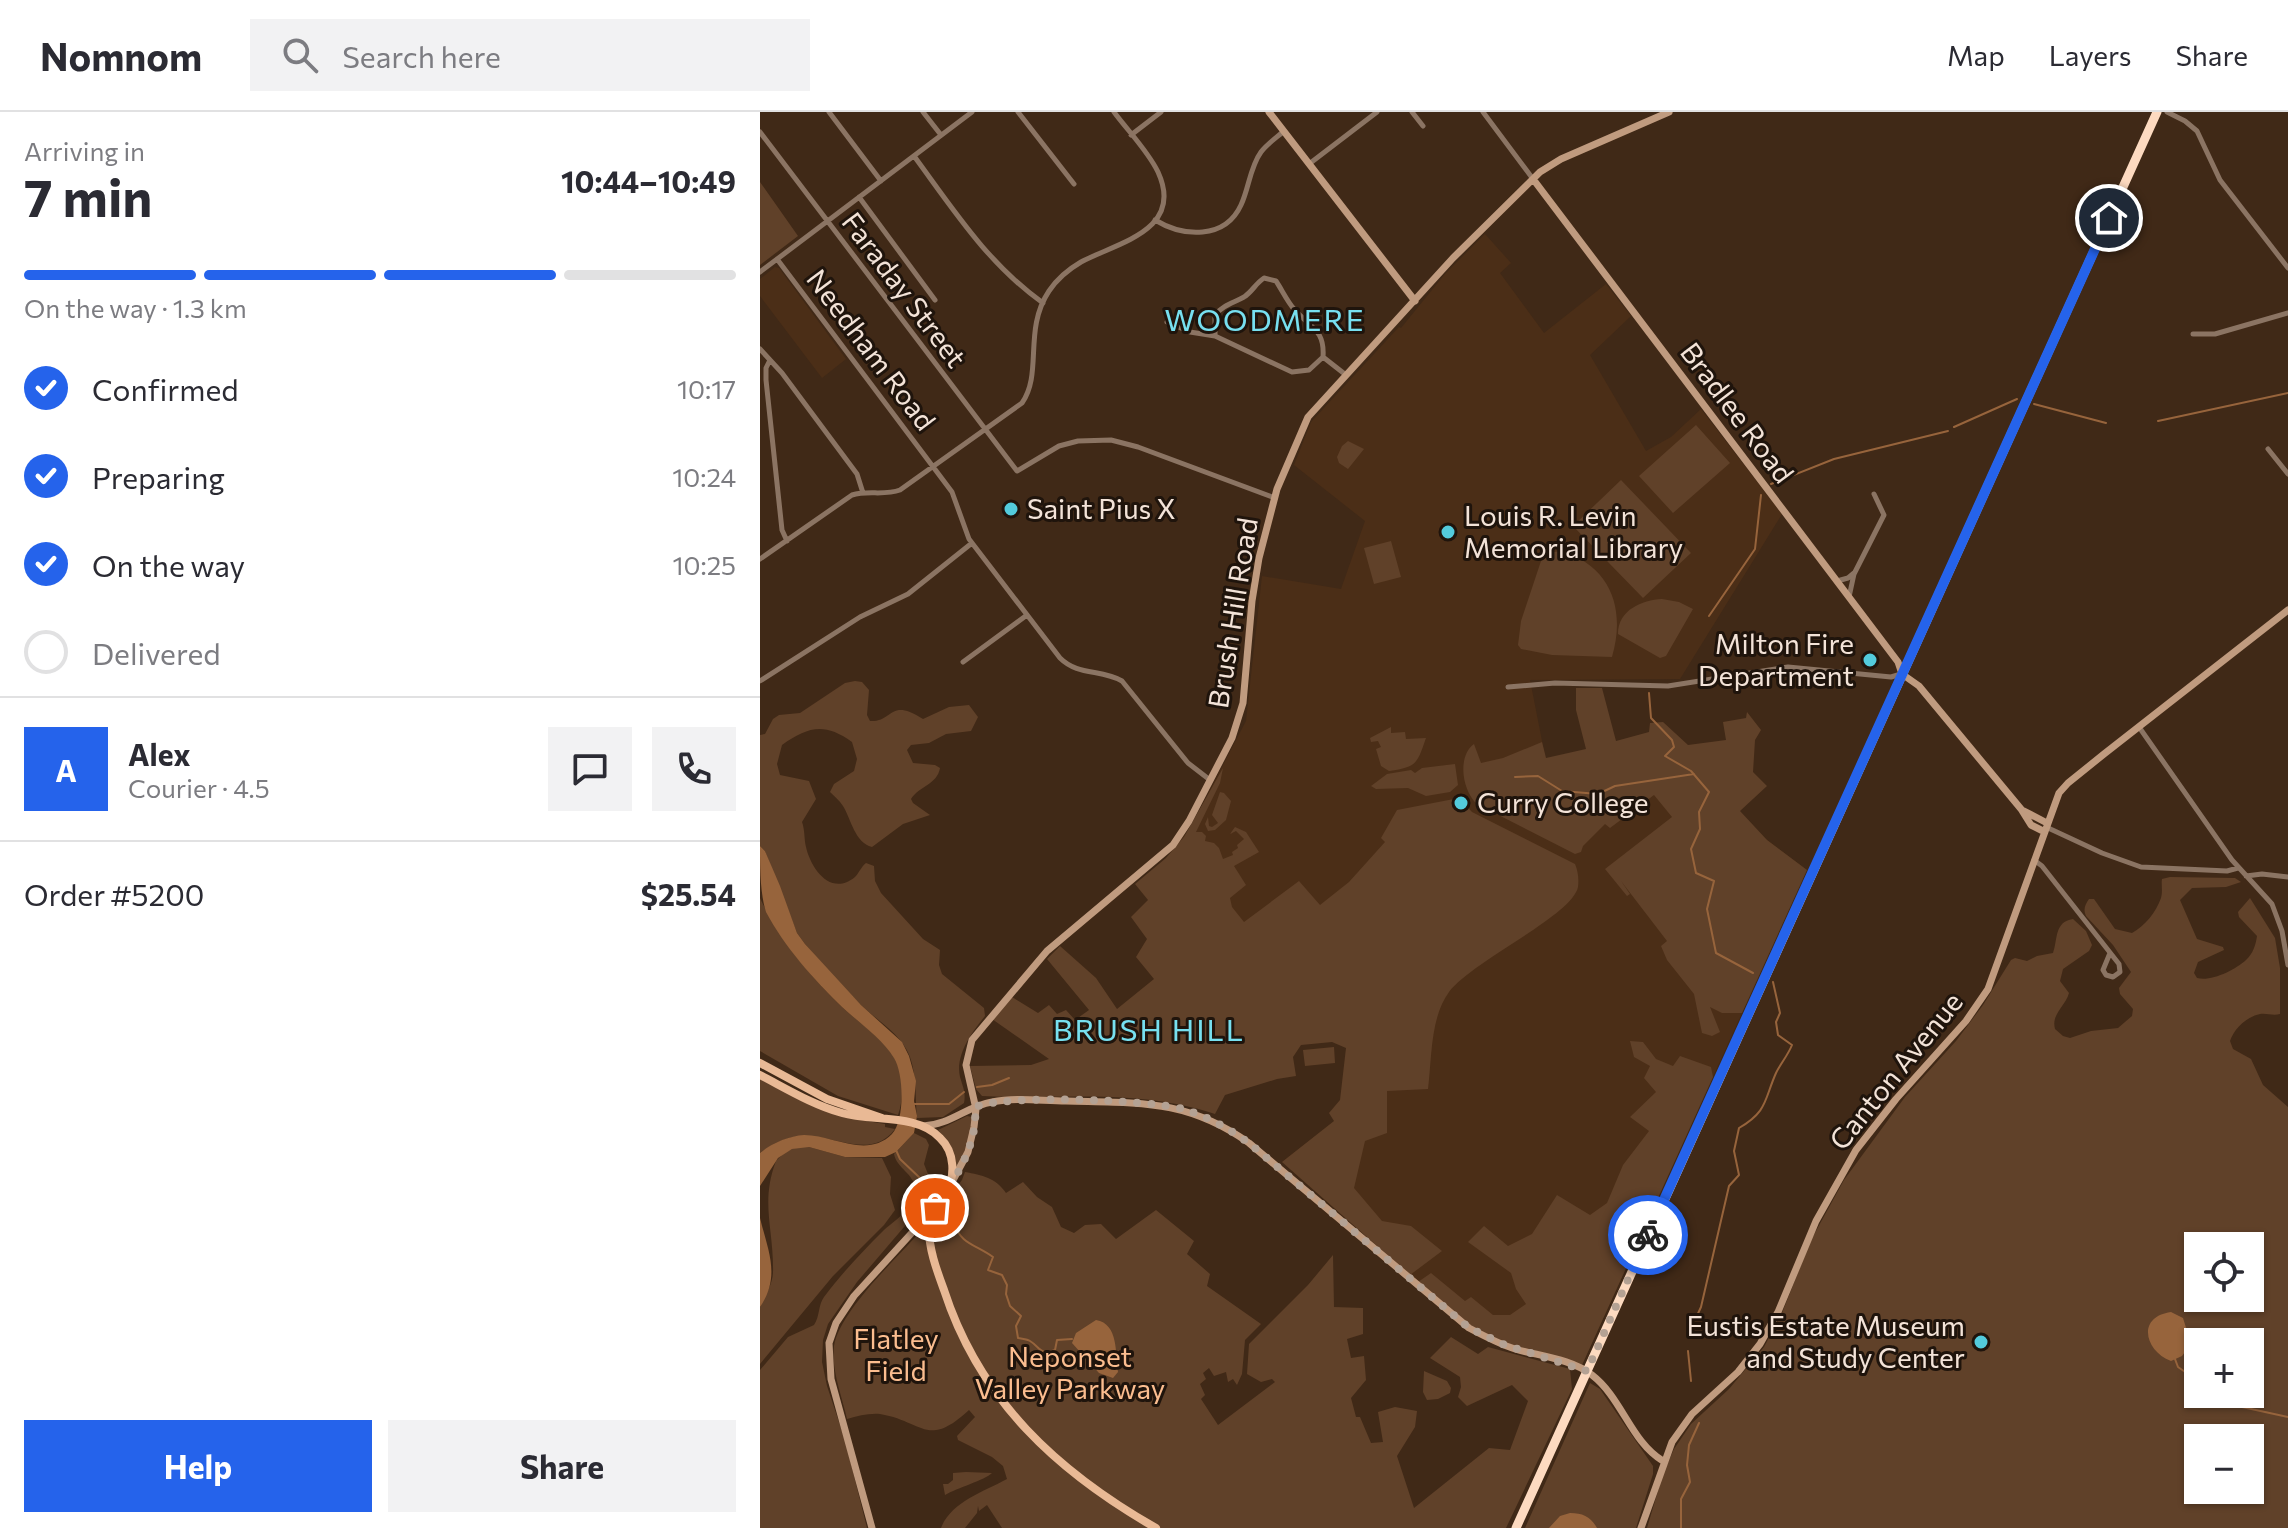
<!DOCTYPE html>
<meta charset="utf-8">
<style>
body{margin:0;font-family:Commissioner,sans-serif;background:#f2f2f3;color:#2b2b33;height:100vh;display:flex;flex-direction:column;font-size:30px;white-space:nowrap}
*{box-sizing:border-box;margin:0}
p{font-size:26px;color:#7c7c81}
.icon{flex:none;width:44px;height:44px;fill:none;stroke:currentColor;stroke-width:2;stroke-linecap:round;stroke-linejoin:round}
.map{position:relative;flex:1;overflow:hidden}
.sheet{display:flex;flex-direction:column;background:#fff;width:760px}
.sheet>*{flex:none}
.tools{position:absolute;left:1424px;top:1120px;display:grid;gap:16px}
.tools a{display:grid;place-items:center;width:80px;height:80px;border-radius:0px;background:#fff;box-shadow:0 2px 6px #0004;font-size:40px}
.pin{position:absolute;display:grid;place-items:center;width:68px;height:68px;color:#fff;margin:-34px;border:4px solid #fff;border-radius:50%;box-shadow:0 2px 8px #0007}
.courier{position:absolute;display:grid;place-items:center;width:80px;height:80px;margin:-40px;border:6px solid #2563eb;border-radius:50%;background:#fff;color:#222;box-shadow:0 2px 10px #0007}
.headline em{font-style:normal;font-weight:700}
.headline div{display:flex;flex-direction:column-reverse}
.headline{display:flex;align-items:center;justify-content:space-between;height:136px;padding:0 24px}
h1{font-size:52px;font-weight:700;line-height:60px}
.bar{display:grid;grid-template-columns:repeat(4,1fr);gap:12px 8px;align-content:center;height:96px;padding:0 24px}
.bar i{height:10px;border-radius:6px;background:#e1e1e2}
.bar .selected{background:#2563eb}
.bar p{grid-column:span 4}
.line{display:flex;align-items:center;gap:20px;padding:0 24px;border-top:2px solid #e1e1e2}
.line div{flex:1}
.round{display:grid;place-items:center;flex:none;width:84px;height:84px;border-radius:0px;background:#f2f2f3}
ol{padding:0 24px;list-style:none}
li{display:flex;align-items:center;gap:24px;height:88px}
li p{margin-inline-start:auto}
li .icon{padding:8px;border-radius:50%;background:#2563eb;color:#fff;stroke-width:4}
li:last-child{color:#7c7c81}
li i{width:44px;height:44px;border:4px solid #e1e1e2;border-radius:50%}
.cta{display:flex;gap:16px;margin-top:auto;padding:16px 24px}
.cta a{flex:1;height:92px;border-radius:0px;background:#2563eb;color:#fff;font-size:32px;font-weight:700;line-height:92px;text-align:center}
.cta a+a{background:#f2f2f3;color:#2b2b33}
header{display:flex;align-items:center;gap:48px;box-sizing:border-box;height:112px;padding:0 40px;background:#fff;border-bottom:2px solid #e1e1e2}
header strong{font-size:38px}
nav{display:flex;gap:44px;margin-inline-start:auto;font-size:28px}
.search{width:560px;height:72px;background:#f2f2f3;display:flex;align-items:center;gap:20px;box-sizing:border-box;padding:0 28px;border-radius:0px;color:#7c7c81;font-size:30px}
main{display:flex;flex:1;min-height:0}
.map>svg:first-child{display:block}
.built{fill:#4b2e17}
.green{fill:#604129;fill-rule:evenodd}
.water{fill:#97643c}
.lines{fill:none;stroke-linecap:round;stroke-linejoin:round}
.stream{stroke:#97643c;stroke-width:2}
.street{stroke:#8b7463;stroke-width:5}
.secondary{stroke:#c09b7f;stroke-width:7}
.primary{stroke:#e9b995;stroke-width:8}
.highway{stroke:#fddac0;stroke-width:9}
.done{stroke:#b4a294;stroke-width:8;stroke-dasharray:0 14.4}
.route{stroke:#2563eb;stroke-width:10}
.poi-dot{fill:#53cbdc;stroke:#1f140c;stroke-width:3}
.labels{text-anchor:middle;stroke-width:6;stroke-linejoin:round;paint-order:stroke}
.street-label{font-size:28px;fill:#f3e3d8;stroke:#1f140c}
.poi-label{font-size:28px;fill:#f3e3d8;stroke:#1f140c;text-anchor:start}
.park-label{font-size:28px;fill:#fbbd8f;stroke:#1f140c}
.neighbourhood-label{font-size:30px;letter-spacing:2px;fill:#77e0f0;stroke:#1f140c}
</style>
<header>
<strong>Nomnom</strong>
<div class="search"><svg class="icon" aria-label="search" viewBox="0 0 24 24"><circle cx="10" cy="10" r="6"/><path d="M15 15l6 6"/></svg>Search here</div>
<nav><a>Map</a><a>Layers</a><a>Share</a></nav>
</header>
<main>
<section class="sheet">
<div class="headline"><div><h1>7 min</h1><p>Arriving in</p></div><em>10:44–10:49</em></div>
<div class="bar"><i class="selected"></i><i class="selected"></i><i class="selected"></i><i></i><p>On the way · 1.3 km</p></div>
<ol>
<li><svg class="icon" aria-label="check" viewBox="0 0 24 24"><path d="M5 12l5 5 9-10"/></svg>Confirmed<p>10:17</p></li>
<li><svg class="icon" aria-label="check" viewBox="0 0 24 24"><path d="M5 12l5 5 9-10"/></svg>Preparing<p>10:24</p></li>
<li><svg class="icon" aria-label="check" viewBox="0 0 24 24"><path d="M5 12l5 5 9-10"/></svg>On the way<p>10:25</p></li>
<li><i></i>Delivered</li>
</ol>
<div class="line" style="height:144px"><b class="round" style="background:#2563eb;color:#fff">A</b><div><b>Alex</b><p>Courier · 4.5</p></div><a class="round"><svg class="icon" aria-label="chat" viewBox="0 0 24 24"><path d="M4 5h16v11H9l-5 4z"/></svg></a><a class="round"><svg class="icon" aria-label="phone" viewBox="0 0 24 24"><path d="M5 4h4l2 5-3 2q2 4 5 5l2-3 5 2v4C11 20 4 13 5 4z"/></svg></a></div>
<div class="line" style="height:104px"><div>Order #5200</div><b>$25.54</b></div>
<div class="cta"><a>Help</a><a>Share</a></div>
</section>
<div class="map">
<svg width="1528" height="1416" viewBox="0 0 1528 1416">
<rect width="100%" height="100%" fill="#402917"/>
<path class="built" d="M725 122 751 151 740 161 784 221 846 172 871 204 830 243 886 339 911 325 941 297 1022 402 920 567 770 568 787 654 917 660 1047 758 822 1253 689 1198 522 1050 658 944 460 837 406 746 430 716 486 609 502 464 581 477 605 409 534 353 551 310 639 215 641 216 685 162Z
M15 155 19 156 86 247 62 266 0 184V167Z"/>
<path class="green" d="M0 70 38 124 0 153Z
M936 313 970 351 913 401 879 364Z
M588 329 604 337 588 357 579 351 577 345 582 334Z
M861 368 931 441 883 486 813 414Z
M631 429 641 465 614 472 604 436Z
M801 439C851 454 866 497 852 545L792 543 761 537 758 533 761 509 781 449 787 441Z
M902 487 919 490 933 497 906 544 900 546 858 522C858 498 882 488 902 487Z
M95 569 102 570 109 578 107 603 110 609C134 610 129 585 163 607L189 595 209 593 218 605 211 619 186 622 169 631 151 633 147 638 153 651 175 653 180 656C177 673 159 674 151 687L153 691 170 703 143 712 112 735C95 731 91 707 83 694 79 688 74 684 70 680L74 672 94 659 97 647 92 630C64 610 48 615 22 633L17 652 20 663 49 669 56 687 42 710C45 718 44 727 46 735 51 757 71 785 95 765 99 761 101 755 106 751L114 754 115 769 121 781 163 827 180 838 179 853 182 862 224 896 225 904C212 920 195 943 200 965 203 975 206 981 204 991L183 1005 157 1006C155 985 157 965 150 945 141 921 117 909 99 891 80 872 62 852 45 832L37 821 5 739 0 734V623L5 622 13 607 19 603 40 601 85 571Z
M816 576H842L856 629 889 620 890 611 903 610 928 633 966 628 963 610 986 606 987 600 1001 618 995 628 993 660 1007 674 980 699 1007 728 1047 758 982 901H962L950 895 960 920 952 924 942 921 934 882 907 848 901 834 907 829 861 769 870 782 867 784 845 757 912 705 894 683 850 716 845 712 823 734 821 740 815 742 717 692C702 679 697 644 714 632L721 651 743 646 782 630 786 646 826 637 816 598Z
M631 615V621L645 620 646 627 666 626C657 652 657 655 629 659L621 654 616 637 621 635 618 629 611 630 610 626Z
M695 652 698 673 690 680 666 684 648 676 616 677 611 674 627 662 651 658 655 661 662 656Z
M463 656 460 671 436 720H442L446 724 445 729 454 731 459 736 463 747 473 743 472 740 478 736 477 733 484 727 476 719 470 722 475 715 486 720 499 740 474 754 486 773 470 786 472 795 484 810 539 769 560 793 589 770 625 730 621 726 637 698 699 686 712 700 815 752C818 759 819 767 818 775 812 804 712 849 689 880 670 906 672 946 668 977L627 979V1021L605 1029 594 1076 622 1109 651 1114 682 1139 650 1163 522 1050 574 1009 569 1001 580 988 586 936 572 930 541 933 533 945 536 964 517 967 465 983 455 1002C376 976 302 988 222 984L216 977 210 954 271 953 289 947 232 907 252 885 278 901 289 893 297 902 306 898 315 908 329 898 287 847 300 834 336 866 357 897 394 867 376 845 387 827 371 805 388 788 375 772 406 746 424 725Z
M460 680 464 681 471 689 466 708 455 718 448 719 445 712 448 705 449 714 452 715 458 711 452 703Z
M1410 765 1475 766 1481 770 1466 775 1432 776 1420 788 1437 827 1463 835 1464 838 1438 850 1434 861 1437 866C1451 870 1475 858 1486 848 1493 842 1496 832 1497 824L1479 805 1478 800 1490 786 1515 826 1520 856V902C1513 904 1507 901 1500 902 1486 905 1474 917 1470 929L1473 937 1491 947 1503 973 1528 995V1416H887L903 1362 914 1337 931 1312 969 1277 1004 1235 1022 1201 1051 1128 1084 1068 1145 985 1196 929 1223 893 1251 848 1255 846 1267 849 1277 844 1293 841C1298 827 1294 810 1313 807L1326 819 1332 833 1329 839 1303 857 1300 869 1309 881C1305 895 1291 902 1295 917L1303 924 1310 926 1331 919 1358 916 1372 904 1373 897 1360 882 1359 876 1371 860 1353 833 1326 804C1323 797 1325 793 1329 787H1334L1355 817 1372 821C1385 814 1396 800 1401 786 1403 779 1401 773 1402 767ZM1438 1134H1490V1186H1438ZM1438 1230H1490V1282H1438ZM1438 1326H1490V1378H1438Z
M0 786C19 827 50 864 82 895 99 911 125 927 136 948 144 964 144 986 138 1003L78 984 0 939Z
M870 929 883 930 896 947 913 954 920 944 951 955 953 965 822 1253 752 1233 712 1215 658 1170 671 1161 705 1189 711 1185 733 1203H750L766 1192 756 1177 751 1161 708 1130 724 1114 748 1134 772 1122 797 1083 830 1103 847 1091 863 1053 889 1019 870 1005 896 980 884 966 890 954 874 945Z
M574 935 575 951 545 954 543 938Z
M0 967 88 1006 125 1012V1015L135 1017C112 1048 77 1024 46 1024 30 1023 13 1031 0 1041Z
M207 1004 212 1005C213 1023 206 1043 196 1057L192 1036 178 1018Z
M154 1021 166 1027 169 1033 164 1052 172 1072 168 1087 97 1170 68 1212 63 1228 62 1250 67 1274 85 1328 107 1416H0V1258L28 1225 54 1213C60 1204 58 1193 64 1185 81 1162 103 1139 122 1120 134 1108 156 1097 155 1077 154 1061 137 1057 134 1042Z
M49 1035 85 1045 122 1046 131 1065 130 1082 135 1098 124 1113 73 1164 0 1252C0 1237 0 1209 0 1195 4 1183 12 1175 13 1161 14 1117 0 1091 16 1049 26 1038 35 1034 49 1035Z
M205 1060C222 1063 236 1066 246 1081L263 1070 277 1085 292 1095 301 1115 314 1121 325 1113 341 1112 356 1127 396 1098 434 1129 427 1142 450 1162 447 1174 501 1212 485 1228 482 1262 477 1273 473 1267 468 1270 466 1260 454 1264 449 1256 443 1261 446 1267 440 1272 445 1283 441 1287 458 1313 515 1270 512 1267 501 1270 487 1262 489 1232 548 1173 573 1143 574 1195 603 1196V1222L587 1227 591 1246 604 1244 606 1268 591 1286 596 1305H600L611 1331 623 1330 618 1300 635 1295 657 1299 655 1315 637 1344 654 1396 729 1336 750 1338 768 1289 752 1273 707 1294 698 1285 701 1275 700 1265 670 1246 691 1225 718 1242 728 1235 810 1257 812 1277 746 1416H242L227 1393 219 1399 218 1394 217 1401 205 1416H181C191 1390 223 1380 247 1367L243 1354 232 1345 198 1328 197 1324 215 1305 209 1298C167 1337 163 1309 120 1302 109 1301 98 1304 87 1307 82 1284 71 1258 74 1234 80 1199 135 1148 159 1121 174 1105 188 1086 202 1068Z
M664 1259 687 1269 691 1276 690 1281 678 1287 667 1288 663 1280Z
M830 1271 840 1277 893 1354V1362L876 1416H765Z
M206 1360 232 1361C225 1368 197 1376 185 1383L183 1372H188L193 1368V1361Z"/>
<path class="water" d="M0 734 5 739 20 774 37 821 45 832 101 893 142 930 149 944 156 969 154 989 157 1004 154 1021 136 1040 125 1045H85L49 1035 32 1037 18 1046 0 1074V1041C12 1031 29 1024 44 1023 73 1023 107 1047 132 1022 145 1008 144 962 134 946 122 926 99 911 82 895 54 868 24 834 6 800 0 781 0 755 0 734Z
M0 1106C8 1139 21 1164 0 1195Z
M1411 1200 1423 1206 1431 1232 1422 1244 1411 1249C1385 1239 1376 1205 1411 1200Z
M336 1208C359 1212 355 1241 358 1260L353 1266 339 1261 312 1231 316 1221Z
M810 1401C823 1401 831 1405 837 1416H789L800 1404Z"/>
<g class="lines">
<path class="stream" d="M1274 292 1346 311
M1398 309 1528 281
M1194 315 1257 287
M1011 372 1074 347 1188 319
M949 504 995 437 1001 383
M889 581 891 606 912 628 914 635 905 644 931 659 949 680 939 700 940 717 931 737 936 761 954 769 947 797 956 841 993 861
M755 665 778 664 802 679 838 682 855 674 934 662
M217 975 232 973 249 966
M154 992H189L204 980
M136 1038 140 1047 161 1067 170 1089
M178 1101 194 1111C200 1132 217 1133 233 1145L228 1158 242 1163 247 1173 246 1182 250 1194 261 1204 256 1214 258 1226C262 1227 267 1227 270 1229 280 1235 280 1244 295 1238L297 1228 312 1227
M935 1208 941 1195 969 1074 979 1063 974 1039 979 1016C1008 999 1004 988 1016 961 1021 951 1028 943 1032 933L1018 923 1016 910 1020 901 1013 870
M928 1239 931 1269
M1415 1247 1418 1255 1438 1269
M1457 1282 1473 1293 1528 1305
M921 1416V1387L930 1370 927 1353 929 1333 939 1311"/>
<path class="street" d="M69 0 121 69
M163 0 181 23
M258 0 314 72
M652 0 663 14
M723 0 773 67
M1407 0 1425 9 1437 19 1460 68 1528 156
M0 20 257 359 299 334 318 329 351 328 378 335 515 386
M371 23 401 0
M154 44C193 97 228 152 283 191
M549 52 617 0
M99 85 175 188
M395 108C423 125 465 128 481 93 489 76 490 55 501 40 507 32 516 26 524 19
M17 147 192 380 209 427 300 546C318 564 341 557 362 569L428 651 450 668
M0 160 212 0
M407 210 430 220 455 224
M1433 222H1455L1528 201
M0 237 22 261 97 362 103 381
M563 245 549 258 532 260 455 224V203C463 193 473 191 484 185 492 180 496 171 504 166L516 169C522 178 527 189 534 197 550 216 565 217 563 245L586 263
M10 248 6 256V268L22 418 27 429
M1508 337 1528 362
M0 447 92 383C108 378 124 384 140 378L262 291C283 261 263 218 289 179 297 167 309 157 321 150 356 131 425 119 398 60 388 39 368 19 354 0
M1077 469 1088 466 1094 461
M1089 485 1094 462 1124 403 1114 382
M203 550 267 503
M0 569 100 505 148 482 212 431
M748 575 795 571 908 574 1028 555 1131 565 1141 562
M1379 615 1472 748 1512 792 1522 819 1528 853
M1286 715 1342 741 1381 755 1467 759 1478 756
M1274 748 1282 754 1359 852 1360 860 1353 865 1346 863 1343 858 1350 841
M1486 764 1502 762 1528 765"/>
<path class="secondary" d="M509 0 655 189
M773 67 1138 550 1142 562 1159 574 1261 697 1271 713 1283 719
M1264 699 1287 711
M163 1014C190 1013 207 994 232 990 256 985 282 989 306 989 379 991 427 987 489 1031L709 1216C724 1224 739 1232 755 1237 779 1244 812 1247 832 1263 862 1286 871 1330 903 1349
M192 1070 208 1040 214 1015 216 997 206 953 212 928 287 839 413 733 429 709 472 626 483 591 492 489 499 446 517 377 548 305 693 146 780 60 801 47 909 0
M112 1416 71 1267 69 1231 76 1211 94 1184 159 1113 170 1106
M881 1416 912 1330 932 1302 978 1260 1000 1232 1018 1200 1056 1109 1096 1038 1136 987 1206 909 1228 877 1299 681 1308 671 1344 642 1528 498"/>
<path class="primary" d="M0 951 67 987 122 1006
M0 963C27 977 53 993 82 1001 112 1010 157 1001 180 1026 195 1040 196 1065 185 1082 179 1092 169 1101 169 1114 168 1135 177 1159 184 1178 220 1289 298 1360 396 1416"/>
<path class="highway" d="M756 1416 1397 0"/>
</g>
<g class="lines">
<path class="done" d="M175 1096C196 1066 218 1033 215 995 246 982 390 988 423 997 447 1004 469 1017 489 1031L709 1216 745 1233 827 1259 888 1123"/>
<path class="route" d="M888 1123 1349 106"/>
</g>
<g class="poi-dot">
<circle cx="251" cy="397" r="8"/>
<circle cx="688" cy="420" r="8"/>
<circle cx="1110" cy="548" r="8"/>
<circle cx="701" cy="691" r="8"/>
<circle cx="1221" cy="1230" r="8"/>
</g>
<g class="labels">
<g class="street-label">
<text transform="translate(144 178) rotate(53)" y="10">Faraday Street</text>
<text transform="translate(111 238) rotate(53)" y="10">Needham Road</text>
<text transform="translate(977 301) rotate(53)" y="10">Bradlee Road</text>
<text transform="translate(473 501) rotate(-81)" y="10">Brush Hill Road</text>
<text transform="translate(1136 959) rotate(-51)" y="10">Canton Avenue</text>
</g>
<g class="poi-label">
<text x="267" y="407">Saint Pius X</text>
<text x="704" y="414">Louis R. Levin<tspan x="704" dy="32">Memorial Library</tspan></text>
<text x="1094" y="542" text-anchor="end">Milton Fire<tspan x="1094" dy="32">Department</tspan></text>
<text x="717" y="701">Curry College</text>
<text x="1205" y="1224" text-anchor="end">Eustis Estate Museum<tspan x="1205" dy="32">and Study Center</tspan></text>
</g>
<g class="park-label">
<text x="136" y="1237">Flatley<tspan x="136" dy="32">Field</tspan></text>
<text x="310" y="1255">Neponset<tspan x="310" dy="32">Valley Parkway</tspan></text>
</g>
<g class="neighbourhood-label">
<text x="505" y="219">WOODMERE</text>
<text x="389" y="929">BRUSH HILL</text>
</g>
</g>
</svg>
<div class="tools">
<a><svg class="icon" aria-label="locate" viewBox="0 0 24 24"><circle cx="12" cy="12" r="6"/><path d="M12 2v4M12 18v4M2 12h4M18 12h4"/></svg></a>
<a>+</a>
<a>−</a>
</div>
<div class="pin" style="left:175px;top:1096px;background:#ea580c"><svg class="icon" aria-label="bag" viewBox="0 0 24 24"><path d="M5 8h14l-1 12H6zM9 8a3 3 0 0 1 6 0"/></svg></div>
<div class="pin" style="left:1349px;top:106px;background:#1f2937"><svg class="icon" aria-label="home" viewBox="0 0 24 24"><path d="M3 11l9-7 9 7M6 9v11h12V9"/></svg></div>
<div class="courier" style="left:888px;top:1123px"><svg class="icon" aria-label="bike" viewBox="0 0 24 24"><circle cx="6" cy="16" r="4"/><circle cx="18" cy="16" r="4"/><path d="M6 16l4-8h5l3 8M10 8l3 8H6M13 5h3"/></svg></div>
</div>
</main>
